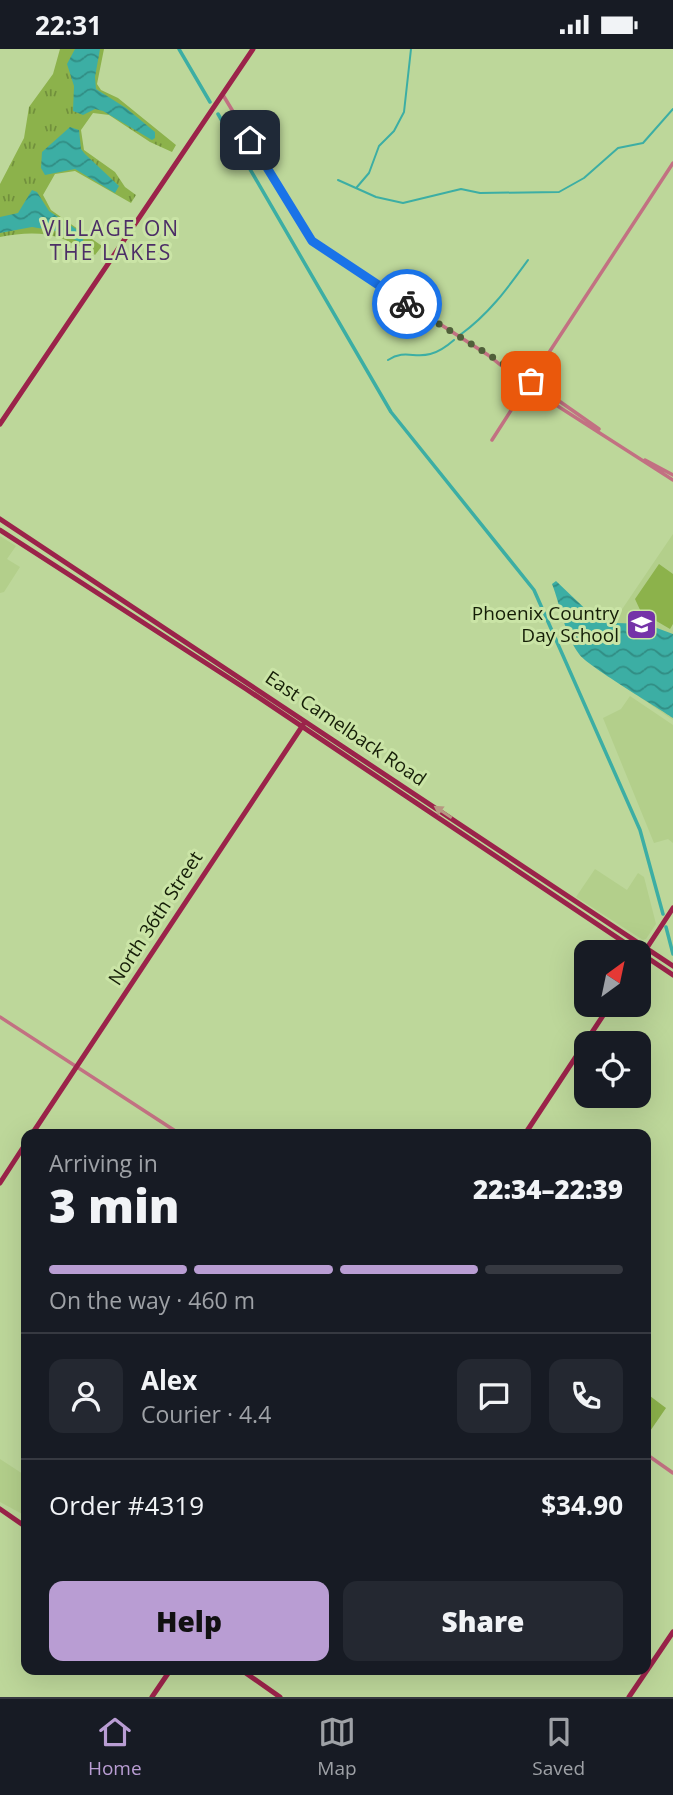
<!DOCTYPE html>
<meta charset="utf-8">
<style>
body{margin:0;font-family:"Open Sans",sans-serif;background:#242831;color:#f1f3f6;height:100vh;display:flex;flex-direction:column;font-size:26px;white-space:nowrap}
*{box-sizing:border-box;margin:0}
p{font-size:23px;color:#9ea1a6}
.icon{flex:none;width:38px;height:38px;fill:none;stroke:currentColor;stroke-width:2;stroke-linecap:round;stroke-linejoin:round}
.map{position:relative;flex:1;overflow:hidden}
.drawer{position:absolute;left:21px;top:1080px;width:630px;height:546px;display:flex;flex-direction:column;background:#171b24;border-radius:14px;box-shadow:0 7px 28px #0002}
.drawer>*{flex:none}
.needle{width:46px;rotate:33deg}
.buttons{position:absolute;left:574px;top:891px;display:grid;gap:14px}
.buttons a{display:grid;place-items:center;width:77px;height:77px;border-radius:14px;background:#171b24;box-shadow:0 7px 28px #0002;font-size:35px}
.pin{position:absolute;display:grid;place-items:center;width:60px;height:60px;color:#fff;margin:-30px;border-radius:14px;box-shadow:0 4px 10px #0006}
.courier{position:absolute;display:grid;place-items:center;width:70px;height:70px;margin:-35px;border:5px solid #1a73e8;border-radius:50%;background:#fff;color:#222;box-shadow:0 2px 9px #0007}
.summary em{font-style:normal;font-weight:800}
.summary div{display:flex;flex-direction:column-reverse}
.summary{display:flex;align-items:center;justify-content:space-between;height:119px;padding:0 28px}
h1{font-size:46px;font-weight:800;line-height:52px}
.bar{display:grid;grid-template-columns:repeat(4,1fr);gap:10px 7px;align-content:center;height:84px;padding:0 28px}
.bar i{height:9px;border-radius:5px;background:#363941}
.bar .current{background:#b99dd3}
.bar p{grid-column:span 4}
.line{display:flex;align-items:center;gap:18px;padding:0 28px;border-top:2px solid #363941}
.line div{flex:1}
.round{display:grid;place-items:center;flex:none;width:74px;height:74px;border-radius:14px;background:#242831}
.primary-button{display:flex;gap:14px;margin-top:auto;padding:14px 28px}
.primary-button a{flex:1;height:80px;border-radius:14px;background:#b99dd3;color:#111;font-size:28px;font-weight:800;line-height:80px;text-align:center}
.primary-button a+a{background:#242831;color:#f1f3f6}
.status{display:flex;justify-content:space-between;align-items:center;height:49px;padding:0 35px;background:#171b24;direction:ltr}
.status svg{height:19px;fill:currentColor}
.tabs{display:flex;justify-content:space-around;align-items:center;height:98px;border-top:2px solid #363941;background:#171b24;font-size:19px;color:#9ea1a6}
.tabs a{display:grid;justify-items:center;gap:4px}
.tabs .current{color:#b99dd3}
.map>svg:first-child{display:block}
.built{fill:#b3cf8b}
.grass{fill:url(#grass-tufts)}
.green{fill:#8cb24b}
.water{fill:url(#water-waves)}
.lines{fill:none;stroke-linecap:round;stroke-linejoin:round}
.stream{stroke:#3caea4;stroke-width:2}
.canal{stroke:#3caea4;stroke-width:3.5}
.minor{stroke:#c27182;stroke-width:3.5}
.major{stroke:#9b234a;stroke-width:5}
.oneway{fill:#b79781}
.done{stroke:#505f3a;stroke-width:7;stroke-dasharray:0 12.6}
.route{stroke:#1a73e8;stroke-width:9}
.labels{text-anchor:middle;stroke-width:6;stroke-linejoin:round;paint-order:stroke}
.poi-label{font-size:19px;fill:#151e07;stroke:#cae4a6;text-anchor:end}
.street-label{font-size:19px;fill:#151e07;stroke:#cae4a6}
.neighbourhood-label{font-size:21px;letter-spacing:2px;fill:#4c2e67;stroke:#cae4a6}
</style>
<div class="status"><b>22:31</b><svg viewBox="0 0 49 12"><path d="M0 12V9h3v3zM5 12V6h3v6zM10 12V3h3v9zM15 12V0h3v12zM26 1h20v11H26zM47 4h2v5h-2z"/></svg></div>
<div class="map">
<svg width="673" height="1648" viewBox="0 0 673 1648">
<defs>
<pattern id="grass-tufts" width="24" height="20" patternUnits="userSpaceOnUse" patternTransform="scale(1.75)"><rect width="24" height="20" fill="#8cb24b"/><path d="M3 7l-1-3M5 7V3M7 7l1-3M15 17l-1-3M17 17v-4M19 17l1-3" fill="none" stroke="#71903c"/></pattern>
<pattern id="water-waves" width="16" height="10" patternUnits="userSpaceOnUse" patternTransform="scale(1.75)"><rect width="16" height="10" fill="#3caea4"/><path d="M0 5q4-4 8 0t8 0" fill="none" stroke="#318d84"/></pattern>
</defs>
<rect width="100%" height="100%" fill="#bdd79a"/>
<path class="built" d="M673 485V671L587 612Z
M0 487 16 497 7 510 20 518 4 543 0 544Z
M630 647 673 676V794L668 790 654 794 603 669 621 660Z
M595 820 627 841 638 824 644 828 656 875 646 890 643 891 576 848Z
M0 1410 26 1427 24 1466 0 1453Z"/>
<path class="grass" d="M60 0H104L97 35 101 41 118 49 176 96 172 103 150 93 109 66 93 64 81 81 84 101 115 123 125 138 136 146 131 154 75 122 55 125 43 146 51 161 102 197 95 206 85 197C76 199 72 193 63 190 42 182 22 184 0 188V135L24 89 29 58 53 25Z"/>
<path class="green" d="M659 515 673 525V575L670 580 641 563 635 550Z
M646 1344 666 1359 646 1388Z"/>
<path class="water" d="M75 0H100L95 28 96 40 126 59 155 83V89L152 91 103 62 95 60 83 66 73 62 74 37 67 15Z
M70 78 79 81 81 100 85 105 119 137 115 144 75 120 45 126 41 119 42 103Z
M32 141 37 143 49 162 85 186 82 194 56 182 32 178 0 184V168L18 164Z
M556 532 598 572 603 569 617 574 646 575 673 585V669C657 658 586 616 579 605 564 584 561 558 552 535Z"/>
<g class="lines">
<path class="stream" d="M338 131 376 148 403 154 461 140 480 144 559 143 584 129 618 99 643 94 673 60
M357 138 369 124 379 97 394 82 404 63 411 0
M460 286C489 265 507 240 528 211
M388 311C411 296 421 320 454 291"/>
<path class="canal" d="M179 0 210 53
M218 65 391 363 534 541 640 781 663 865
M666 878 673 905"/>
<path class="minor" d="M223 46 311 192 488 306 522 333
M511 321 526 328
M522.5 333a4.5 4.5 0 1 1 9 0a4.5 4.5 0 1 1-9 0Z
M531 331 673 114
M532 333 599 380
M528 338 673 431
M492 391 526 338
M645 411 673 426
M0 968 180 1085
M646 1405 673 1424"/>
<path class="major" d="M0 375 253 0
M0 470 673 917
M0 481 246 640 673 926
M639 911 673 859
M32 1085 303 676
M525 1085 610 956
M0 1134 26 1094
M0 1460 26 1478
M240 1620 280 1648
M152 1648 171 1620
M629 1648 673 1583"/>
</g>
<defs><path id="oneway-solid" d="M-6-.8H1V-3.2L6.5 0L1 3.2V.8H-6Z" transform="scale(1.75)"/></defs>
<use class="oneway" href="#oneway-solid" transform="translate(443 763) rotate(-146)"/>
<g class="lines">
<path class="done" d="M407 255 531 332"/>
<path class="route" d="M250 91 312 192 407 255"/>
</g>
<defs>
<symbol id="school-square" viewBox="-11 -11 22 22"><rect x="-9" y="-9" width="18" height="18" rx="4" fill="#7533a8" stroke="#cae4a6"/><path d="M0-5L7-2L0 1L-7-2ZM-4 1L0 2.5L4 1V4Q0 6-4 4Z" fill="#fff"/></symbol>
</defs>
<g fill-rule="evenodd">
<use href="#school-square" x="624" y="558" width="35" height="35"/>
</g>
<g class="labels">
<g class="poi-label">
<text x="619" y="571">Phoenix Country<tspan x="619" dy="22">Day School</tspan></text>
</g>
<g class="street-label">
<text transform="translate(346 679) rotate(34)" y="7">East Camelback Road</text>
<text transform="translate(155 869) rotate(-57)" y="7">North 36th Street</text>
</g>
<g class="neighbourhood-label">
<text x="111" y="187">VILLAGE ON<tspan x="111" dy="24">THE LAKES</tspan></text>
</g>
</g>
</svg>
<div class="buttons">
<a><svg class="needle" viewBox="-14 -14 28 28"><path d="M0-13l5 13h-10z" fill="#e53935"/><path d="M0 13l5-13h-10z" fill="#9ea1a6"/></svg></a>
<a><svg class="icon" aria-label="locate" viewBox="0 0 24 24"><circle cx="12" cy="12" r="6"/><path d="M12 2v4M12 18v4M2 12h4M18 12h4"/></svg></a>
</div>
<div class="pin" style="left:531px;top:332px;background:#ea580c"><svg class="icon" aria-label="bag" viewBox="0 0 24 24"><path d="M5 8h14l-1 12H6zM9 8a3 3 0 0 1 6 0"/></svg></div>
<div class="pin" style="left:250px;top:91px;background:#1f2937"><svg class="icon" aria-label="home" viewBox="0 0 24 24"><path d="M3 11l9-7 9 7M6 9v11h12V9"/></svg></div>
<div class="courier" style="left:407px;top:255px"><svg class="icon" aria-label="bike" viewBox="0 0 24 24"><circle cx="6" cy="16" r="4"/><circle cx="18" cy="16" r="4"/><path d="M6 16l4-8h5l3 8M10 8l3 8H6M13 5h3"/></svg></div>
<section class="drawer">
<div class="summary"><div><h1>3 min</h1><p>Arriving in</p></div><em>22:34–22:39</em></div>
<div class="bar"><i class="current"></i><i class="current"></i><i class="current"></i><i></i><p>On the way · 460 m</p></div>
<div class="line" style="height:126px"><a class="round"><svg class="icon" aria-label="person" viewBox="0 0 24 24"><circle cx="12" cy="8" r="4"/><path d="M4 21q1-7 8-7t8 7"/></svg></a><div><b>Alex</b><p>Courier · 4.4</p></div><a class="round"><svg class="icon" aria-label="chat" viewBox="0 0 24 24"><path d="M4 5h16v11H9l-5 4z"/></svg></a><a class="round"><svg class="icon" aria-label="phone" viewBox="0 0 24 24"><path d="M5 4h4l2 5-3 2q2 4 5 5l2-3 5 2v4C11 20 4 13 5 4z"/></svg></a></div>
<div class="line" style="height:91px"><div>Order #4319</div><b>$34.90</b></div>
<div class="primary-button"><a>Help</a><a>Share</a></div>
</section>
</div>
<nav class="tabs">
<a class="current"><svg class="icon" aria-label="home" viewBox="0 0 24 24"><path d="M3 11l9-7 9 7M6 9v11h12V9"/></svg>Home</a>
<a><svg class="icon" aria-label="map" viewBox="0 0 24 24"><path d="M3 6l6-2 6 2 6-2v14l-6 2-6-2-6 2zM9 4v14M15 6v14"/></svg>Map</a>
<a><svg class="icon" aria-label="saved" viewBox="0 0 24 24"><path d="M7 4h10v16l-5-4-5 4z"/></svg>Saved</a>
</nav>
